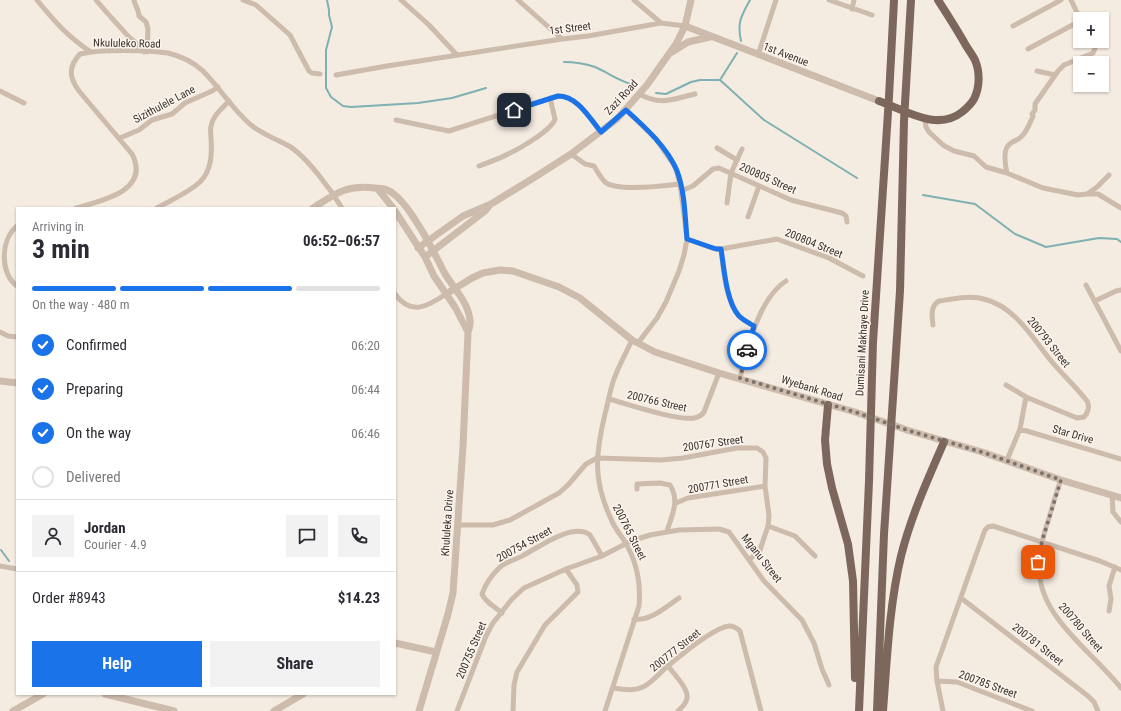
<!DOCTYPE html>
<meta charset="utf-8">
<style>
body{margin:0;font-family:"Roboto Condensed",sans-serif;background:#f2f2f3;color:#2b2b33;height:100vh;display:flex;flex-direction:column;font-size:15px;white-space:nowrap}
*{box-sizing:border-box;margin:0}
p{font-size:13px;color:#7c7c81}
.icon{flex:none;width:22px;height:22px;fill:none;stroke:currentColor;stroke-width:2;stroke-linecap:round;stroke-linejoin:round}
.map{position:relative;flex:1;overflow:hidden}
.drawer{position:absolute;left:16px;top:207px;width:380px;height:488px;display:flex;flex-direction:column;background:#fff;border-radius:0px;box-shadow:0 1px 3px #0004}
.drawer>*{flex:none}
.buttons{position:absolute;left:1073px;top:12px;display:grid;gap:8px}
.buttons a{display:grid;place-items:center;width:36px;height:36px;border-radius:0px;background:#fff;box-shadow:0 1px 3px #0004;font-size:20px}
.pin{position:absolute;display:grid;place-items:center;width:34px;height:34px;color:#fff;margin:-17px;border-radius:8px;box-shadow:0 2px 6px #0006}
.courier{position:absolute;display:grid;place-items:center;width:40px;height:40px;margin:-20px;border:3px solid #1a73e8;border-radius:50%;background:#fff;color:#222;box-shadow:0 1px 5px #0007}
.summary em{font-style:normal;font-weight:700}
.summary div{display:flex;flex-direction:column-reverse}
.summary{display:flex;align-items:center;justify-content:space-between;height:68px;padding:0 16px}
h1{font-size:26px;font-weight:700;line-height:30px}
.bar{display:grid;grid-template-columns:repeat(4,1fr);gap:6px 4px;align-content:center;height:48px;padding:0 16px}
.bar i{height:5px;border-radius:3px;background:#e1e1e2}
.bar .active{background:#1a73e8}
.bar p{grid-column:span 4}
.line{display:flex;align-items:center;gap:10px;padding:0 16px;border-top:1px solid #e1e1e2}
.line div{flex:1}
.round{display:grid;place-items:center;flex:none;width:42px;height:42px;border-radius:0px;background:#f2f2f3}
ol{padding:0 16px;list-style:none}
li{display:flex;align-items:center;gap:12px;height:44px}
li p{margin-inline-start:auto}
li .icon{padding:4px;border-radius:50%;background:#1a73e8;color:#fff;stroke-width:4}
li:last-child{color:#7c7c81}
li i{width:22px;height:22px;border:2px solid #e1e1e2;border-radius:50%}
.action{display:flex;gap:8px;margin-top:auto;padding:8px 16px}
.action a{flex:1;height:46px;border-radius:0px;background:#1a73e8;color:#fff;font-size:16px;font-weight:700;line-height:46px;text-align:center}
.action a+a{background:#f2f2f3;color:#2b2b33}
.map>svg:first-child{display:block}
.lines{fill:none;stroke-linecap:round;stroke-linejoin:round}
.stream{stroke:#7fb0b2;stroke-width:2}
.minor{stroke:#cdbbac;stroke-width:5}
.tertiary{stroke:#cdbbac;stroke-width:7}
.primary{stroke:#7d675c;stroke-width:8}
.done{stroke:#7c716b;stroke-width:4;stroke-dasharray:0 7.2}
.route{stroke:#1a73e8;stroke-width:5}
.labels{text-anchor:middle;stroke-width:3;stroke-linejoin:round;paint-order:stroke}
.street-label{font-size:11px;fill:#3b302b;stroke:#fbf5ee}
</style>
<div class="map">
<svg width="1121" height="711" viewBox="0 0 1121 711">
<rect width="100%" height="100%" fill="#f4ebe1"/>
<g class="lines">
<path class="stream" d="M327 0 329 10V15L332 27 326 50V88L331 97 343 106 351 107 418 103 452 98 486 88
M741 41C737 23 741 16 750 0
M564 62C574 62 586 64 595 67 609 73 620 82 635 85
M720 80 737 53
M656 93 666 94 691 82 700 80H720L764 120 857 178
M923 195 975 204 1015 234 1046 247 1099 238 1117 239 1121 242
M1 550 9 561"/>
<path class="minor" d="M37 0C54 21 68 37 91 52
M96 0C106 12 117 24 128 36 133 41 140 45 144 52
M134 0C135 6 139 10 139 16L146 22 148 29 147 52
M243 0 256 5 290 35 309 71 312 73 320 74
M401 0 429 25 457 55
M518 0 562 39
M634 0 661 23
M829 0 872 15
M1071 0 1080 19
M852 9 854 0
M1013 26 1061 0
M1028 49 1080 21
M758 55 776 0
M1037 71 1055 75
M336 75 387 66 562 39 588 36 661 23 685 26
M0 91 24 103
M639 94C662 106 672 99 695 94
M626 110 656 139 676 168 681 191 687 239 684 255 679 271 666 302 657 318 638 343
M925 119 926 127 929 132 943 145 954 151 974 156 986 167 1007 173 1043 188 1078 195 1087 194 1097 187 1109 175
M396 120 449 131 558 96C578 96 590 119 601 132
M120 138 139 130 152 120 172 114 185 103 212 91 218 87
M717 148 737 160
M571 154 585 164 594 166C597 171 601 178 605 182 617 192 664 186 680 184
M479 166C489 162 499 159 508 154 519 149 552 130 555 119L550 98
M1007 173C1005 164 1002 148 1011 143 1015 140 1019 140 1022 136 1027 131 1030 123 1033 116L1032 114 1035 110V104L1058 71 1064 65 1093 53 1095 48 1093 41
M681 191 693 186 713 169 719 168 791 200 842 213 846 216 847 222
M1087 194H1098L1121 208
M727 203 731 173 742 149
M76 208C101 201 151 191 132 154L79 91C69 77 68 67 80 54 101 49 146 50 168 53 181 56 193 62 203 71 220 88 233 110 251 125 263 135 277 139 289 146 307 157 331 190 342 208
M157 208C171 200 188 193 200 182 212 170 212 153 211 138 211 134 210 130 211 126 213 115 222 109 229 101
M748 217 759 186
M17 226C0 240 0 274 17 286
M687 239 712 248 721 249 777 239 829 258 863 276
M721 249C723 267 726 302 739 316 743 320 749 323 754 326
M1086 285 1121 351
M395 294C411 316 427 307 446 294
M1095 301 1116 291 1121 290
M933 325C932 317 930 306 939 301 953 299 970 295 984 299 1016 307 1033 339 1052 362 1063 375 1076 387 1087 401 1090 406 1088 413 1084 417L1077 418 1026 397 1006 385
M0 332 8 336 17 337
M740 378C747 349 759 298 786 281
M609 399C628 404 677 421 694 418 699 417 702 415 704 412L719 373
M1020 429 1121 459
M1007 460 1020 429 1026 397
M1061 480C1056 492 1053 505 1049 518 1037 554 1032 582 1056 616 1074 642 1101 663 1121 688
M637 489V484L660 483 670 485C680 501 672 515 667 531
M1112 495 1113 512 1121 522
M676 503 688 498 765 486
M457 525H493L510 520 559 493 568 485 586 464 597 458 661 460 683 458 737 448H757L763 452 766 458 765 486 769 515 768 526 760 550 749 560
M768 526 795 536 815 556
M0 566 17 569
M961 598 1088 696 1094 702 1098 711
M1109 611 1111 599 1109 586 1115 567
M502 613C495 607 485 602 482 594 485 585 492 575 499 568 506 561 516 560 524 555 539 547 573 522 590 535L602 556
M634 619C650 622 667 606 679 598
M668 666C674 674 692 692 686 701 685 705 681 708 678 711
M937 681 957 682 1032 711
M613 688C623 689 633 692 643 687 653 682 660 672 669 665 681 655 713 628 729 626 733 626 737 628 740 631L761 711
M457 711 486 636 493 623 512 599 524 588 566 569 602 556 631 541 650 535 679 530 719 529 729 532 764 581 802 620 814 643 822 669 829 685
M513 711 514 685 517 672 545 625 578 592 577 585 566 569
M605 711 639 606C641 583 637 562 625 542 621 535 615 529 612 521 593 482 595 455 605 414 608 403 610 390 614 379 619 365 626 353 632 340
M943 711 937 681 936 667 977 552 985 530 988 527 993 526 1100 561 1121 570"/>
<path class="tertiary" d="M685 26 879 101
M672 52 688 42 710 37
M378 189 393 208
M313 208C335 194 347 184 375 188 379 189 383 188 387 190 407 197 434 252 444 272 452 287 468 301 470 320 471 324 469 329 468 332L463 446 453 593 448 614 419 711
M395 211 425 257 434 276 455 307 468 332
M418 248 463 216 491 204 535 177 571 154 617 119 647 85 676 44 685 26 691 0
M425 257 485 211 489 206
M446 294 472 278 483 273 500 270 513 271 559 287 580 298 632 340 655 352 719 373 855 412 910 431 982 452 1061 480 1121 498
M0 381 17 383
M395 643 436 652
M105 694 174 711
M13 711 43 694
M274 711 303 694"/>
<path class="primary" d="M879 101C905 110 937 132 962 112 967 108 971 104 974 99 980 87 980 72 975 60 972 54 967 48 964 42 956 28 947 14 938 0
M828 405 825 440 827 464 832 488 848 544 853 581 855 678
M859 711 869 481 873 342 889 97 894 0
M877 711 884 534 900 291 904 121 911 0
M883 711C887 659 889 607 901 556 911 516 928 479 944 442"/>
</g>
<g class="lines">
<path class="done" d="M747 350 740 378 855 412 910 431 982 452 1061 480 1042 541 1038 562"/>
<path class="route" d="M514 110 558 96C578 96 590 119 601 132L626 110C644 126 668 148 677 171 685 192 685 217 687 239L716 249H721C724 267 726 302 739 316 743 320 749 323 754 326L747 350"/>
</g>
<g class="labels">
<g class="street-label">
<text transform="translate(570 28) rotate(-7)" y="4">1st Street</text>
<text transform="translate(127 43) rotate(1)" y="4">Nkululeko Road</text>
<text transform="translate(786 54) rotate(21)" y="4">1st Avenue</text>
<text transform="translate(621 97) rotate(-47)" y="4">Zazi Road</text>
<text transform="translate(164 104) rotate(-28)" y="4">Sizithulele Lane</text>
<text transform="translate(768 178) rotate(24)" y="4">200805 Street</text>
<text transform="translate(814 243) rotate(22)" y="4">200804 Street</text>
<text transform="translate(1049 342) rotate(51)" y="4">200793 Street</text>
<text transform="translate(862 343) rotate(-87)" y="4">Dumisani Makhaye Drive</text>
<text transform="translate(812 388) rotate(17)" y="4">Wyebank Road</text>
<text transform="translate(657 401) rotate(13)" y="4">200766 Street</text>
<text transform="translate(1073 434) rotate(16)" y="4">Star Drive</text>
<text transform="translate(713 443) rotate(-8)" y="4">200767 Street</text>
<text transform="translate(718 484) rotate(-10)" y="4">200771 Street</text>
<text transform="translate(447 523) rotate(-86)" y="4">Khululeka Drive</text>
<text transform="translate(630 532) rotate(63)" y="4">200765 Street</text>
<text transform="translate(524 544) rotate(-29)" y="4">200754 Street</text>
<text transform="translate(762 558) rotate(52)" y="4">Mganu Street</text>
<text transform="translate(1081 627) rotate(49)" y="4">200780 Street</text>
<text transform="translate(1038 644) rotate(38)" y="4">200781 Street</text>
<text transform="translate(471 650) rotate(-67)" y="4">200755 Street</text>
<text transform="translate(675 650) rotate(-39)" y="4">200777 Street</text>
<text transform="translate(988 684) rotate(20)" y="4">200785 Street</text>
</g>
</g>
</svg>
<div class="buttons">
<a>+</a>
<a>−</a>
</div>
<div class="pin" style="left:1038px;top:562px;background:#ea580c"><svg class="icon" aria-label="bag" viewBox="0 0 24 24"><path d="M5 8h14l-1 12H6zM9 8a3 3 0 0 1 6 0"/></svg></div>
<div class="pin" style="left:514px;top:110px;background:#1f2937"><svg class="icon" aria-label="home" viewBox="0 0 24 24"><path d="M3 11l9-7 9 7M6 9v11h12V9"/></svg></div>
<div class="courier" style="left:747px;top:350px"><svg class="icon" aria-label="car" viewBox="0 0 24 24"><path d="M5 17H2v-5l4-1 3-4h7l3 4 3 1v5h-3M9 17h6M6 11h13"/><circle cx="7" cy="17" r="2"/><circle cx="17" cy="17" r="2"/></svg></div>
<section class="drawer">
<div class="summary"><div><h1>3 min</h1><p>Arriving in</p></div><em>06:52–06:57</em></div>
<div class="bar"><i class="active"></i><i class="active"></i><i class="active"></i><i></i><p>On the way · 480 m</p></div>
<ol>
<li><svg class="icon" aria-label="check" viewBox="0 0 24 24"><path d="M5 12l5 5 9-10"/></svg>Confirmed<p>06:20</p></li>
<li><svg class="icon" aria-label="check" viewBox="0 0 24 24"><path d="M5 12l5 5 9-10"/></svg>Preparing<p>06:44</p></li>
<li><svg class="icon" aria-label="check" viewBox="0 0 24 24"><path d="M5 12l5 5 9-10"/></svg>On the way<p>06:46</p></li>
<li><i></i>Delivered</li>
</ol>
<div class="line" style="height:72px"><a class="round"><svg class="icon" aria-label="person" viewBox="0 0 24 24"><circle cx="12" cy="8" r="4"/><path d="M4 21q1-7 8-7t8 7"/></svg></a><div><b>Jordan</b><p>Courier · 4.9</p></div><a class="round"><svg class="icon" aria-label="chat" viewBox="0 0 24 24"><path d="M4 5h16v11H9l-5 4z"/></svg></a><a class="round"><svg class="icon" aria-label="phone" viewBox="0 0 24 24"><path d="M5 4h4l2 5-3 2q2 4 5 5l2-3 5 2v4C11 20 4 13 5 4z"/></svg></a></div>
<div class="line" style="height:52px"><div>Order #8943</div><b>$14.23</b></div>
<div class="action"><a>Help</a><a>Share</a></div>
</section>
</div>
